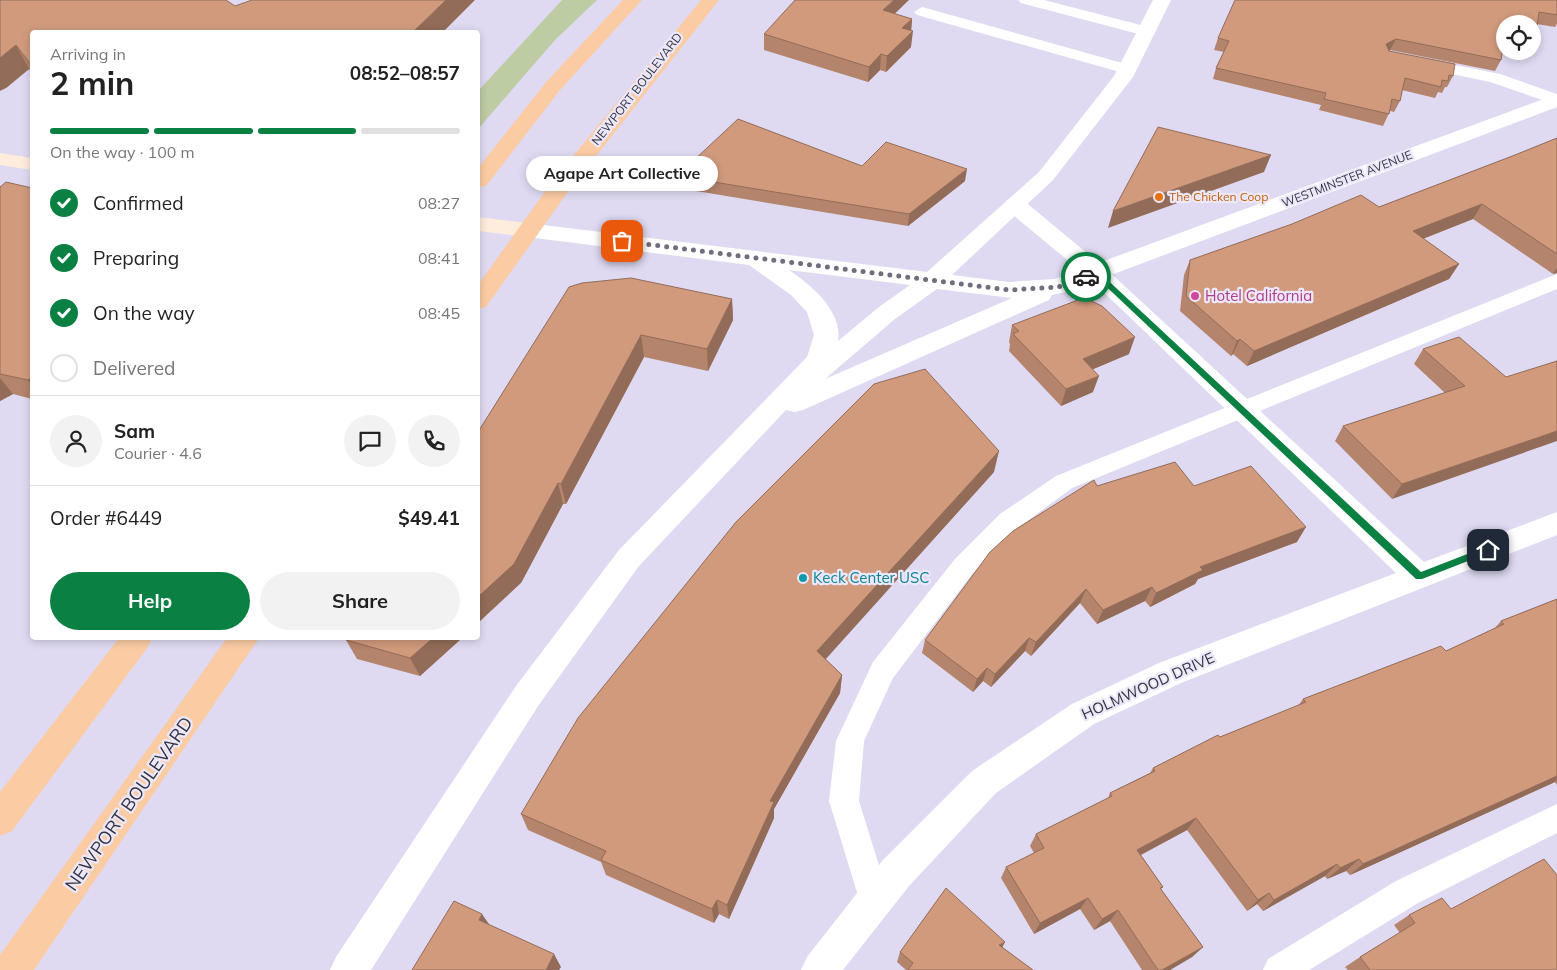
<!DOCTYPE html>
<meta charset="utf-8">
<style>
body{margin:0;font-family:Mulish,sans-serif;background:#f2f2f2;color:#222;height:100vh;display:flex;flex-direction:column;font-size:19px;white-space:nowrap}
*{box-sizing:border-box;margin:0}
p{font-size:16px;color:#767676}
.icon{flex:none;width:28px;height:28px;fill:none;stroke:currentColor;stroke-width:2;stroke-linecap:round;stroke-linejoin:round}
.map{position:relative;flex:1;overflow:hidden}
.sheet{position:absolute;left:30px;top:30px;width:450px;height:610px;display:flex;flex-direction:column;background:#fff;border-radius:5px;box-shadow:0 2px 8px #0003}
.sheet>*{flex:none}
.fabs{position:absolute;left:1496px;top:15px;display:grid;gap:10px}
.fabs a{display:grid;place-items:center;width:45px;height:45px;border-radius:50%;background:#fff;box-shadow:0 2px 8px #0003;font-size:25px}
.pin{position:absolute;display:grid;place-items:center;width:42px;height:42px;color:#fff;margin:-21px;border-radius:10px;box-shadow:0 2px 8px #0006}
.courier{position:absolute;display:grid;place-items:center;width:50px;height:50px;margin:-25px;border:4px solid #0b8043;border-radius:50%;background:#fff;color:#222;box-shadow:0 1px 6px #0007}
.bubble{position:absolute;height:35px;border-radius:18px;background:#fff;box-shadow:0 2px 8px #0003;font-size:16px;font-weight:700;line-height:35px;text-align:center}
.head em{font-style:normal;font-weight:700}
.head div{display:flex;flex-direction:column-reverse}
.head{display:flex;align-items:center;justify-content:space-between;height:85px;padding:0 20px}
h1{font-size:32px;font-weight:700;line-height:38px}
.bar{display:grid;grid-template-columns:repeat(4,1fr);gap:8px 5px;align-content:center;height:60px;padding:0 20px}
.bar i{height:6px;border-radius:4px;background:#e0e0e0}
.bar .active{background:#0b8043}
.bar p{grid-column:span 4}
.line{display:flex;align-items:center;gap:12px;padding:0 20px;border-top:1px solid #e0e0e0}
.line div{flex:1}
.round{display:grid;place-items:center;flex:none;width:52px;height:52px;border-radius:26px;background:#f2f2f2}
ol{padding:0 20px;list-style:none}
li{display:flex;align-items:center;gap:15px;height:55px}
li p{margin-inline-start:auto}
li .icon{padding:5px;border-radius:50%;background:#0b8043;color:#fff;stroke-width:4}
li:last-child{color:#767676}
li i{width:28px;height:28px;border:2px solid #e0e0e0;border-radius:50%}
.button{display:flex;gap:10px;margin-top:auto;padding:10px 20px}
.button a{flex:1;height:58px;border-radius:30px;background:#0b8043;color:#fff;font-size:20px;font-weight:700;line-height:58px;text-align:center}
.button a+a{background:#f2f2f2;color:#222}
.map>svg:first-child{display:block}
.green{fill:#becca4}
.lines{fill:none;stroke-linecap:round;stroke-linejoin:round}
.service{fill:#fff;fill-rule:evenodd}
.minor{fill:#fff;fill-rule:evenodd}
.tertiary{fill:#fff;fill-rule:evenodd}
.secondary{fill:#feecdd;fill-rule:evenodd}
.trunk{fill:#fbcca4;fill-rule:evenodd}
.wall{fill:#b4846c}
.shaded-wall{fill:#926c58}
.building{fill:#d19a7d;stroke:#926c58}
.route{fill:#0b8043}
.done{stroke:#706d7c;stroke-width:5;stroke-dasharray:0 9}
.food-dot{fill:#e8710a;stroke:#ece8fc;stroke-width:2}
.hotel-dot{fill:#d1479c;stroke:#ece8fc;stroke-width:2}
.culture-dot{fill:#0f9aa8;stroke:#ece8fc;stroke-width:2}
.labels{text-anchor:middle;stroke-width:4.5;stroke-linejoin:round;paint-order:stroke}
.far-street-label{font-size:12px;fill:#35333c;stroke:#ece8fc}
.far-food-label{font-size:12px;fill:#c56008;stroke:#ece8fc;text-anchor:start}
.hotel-label{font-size:15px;fill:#b23c85;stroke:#ece8fc;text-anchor:start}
.culture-label{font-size:15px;fill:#0d838f;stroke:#ece8fc;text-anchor:start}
.street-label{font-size:15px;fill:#35333c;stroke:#ece8fc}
.near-street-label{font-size:18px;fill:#35333c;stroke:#ece8fc}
</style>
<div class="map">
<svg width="1557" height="970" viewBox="0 0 1557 970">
<rect width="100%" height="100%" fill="#dfdaf2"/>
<path class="green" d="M562 0H597L555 40 478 129V91Z"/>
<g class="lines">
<path class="service" d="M1018 0H1044L1152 28 1154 31 1146 36 1021 3Z
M922 7 1133 66 1135 69 1127 74 917 15 914 12Z
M1424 59 1500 74 1557 94V105L1490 82 1418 67 1416 64Z
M1557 274V289L1072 488 1018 528 973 573 893 678 864 741 859 801 890 901 885 912 874 917 863 912 829 801 836 741 873 662 955 559 1000 514 1056 476Z
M1557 804V833L1418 903 1309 970H1263L1268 959 1396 881Z"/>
<path class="minor" d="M1015 198 1023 200 1105 268 1424 562 1557 512V535L1181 683 1094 724 996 793 909 886 843 970H801L807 957 883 860 972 771 1072 704 1159 663 1396 573 1089 278 1007 210 1004 205 1007 200Z"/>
<path class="tertiary" d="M1153 0H1171L1133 77 1053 180 952 275 1009 282 1055 279 1557 94V107L1066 292 1052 295 1049 300 803 410 794 412 786 410 639 566 538 706 371 970H330L336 957 516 686 619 550 807 357 814 335 807 312 791 295 749 265 527 237 519 235 516 230 519 225 527 223 927 272 1039 172 1114 76ZM789 270 910 285 879 307 838 341C843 311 811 285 789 270ZM937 289 1012 298 825 379 895 319Z"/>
<path class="secondary" d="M0 153 32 158V170L0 165Z
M478 217 527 223 535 225 538 230 535 235 527 237 478 231Z"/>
<path class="trunk" d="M623 0H642L561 89 486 186 478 187V168L547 81Z
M701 0H719L567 193 486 307 478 309V285L551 183Z
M119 638H152L148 647 12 831 0 836V792Z
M227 638H259L34 970H0V955Z"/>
</g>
<path class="wall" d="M0 0 235 6 475 0 32 32V73L29 69 6 88Z
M1557 0V24L1555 27 1537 24 1535 41 1532 46V24H1505V48L1503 47 1501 60 1495 71 1390 50 1389 51 1453 76 1447 87H1445L1442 93 1438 92 1435 98 1402 90 1400 101 1394 112 1390 111 1383 126 1319 110 1321 105 1213 79 1216 68 1224 52 1214 50 1218 38Z
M895 14 912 19 911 31V47L886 72 880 70 868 82 764 50V34Z
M1557 138V273L1553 274 1473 219 1423 239 1459 264 1449 279 1247 366 1233 354 1231 356 1180 311 1184 275 1190 260 1379 207 1515 155Z
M677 176 965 181 908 226 678 188Z
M0 187 32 188V399L13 394 0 401Z
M569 287 732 299 733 320 708 371 644 357 566 504H563L521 583Z
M1012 325 1129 354 1093 369V392L1061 406 1009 351 1010 344 1009 342Z
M1423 349 1506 377 1392 499 1335 441 1343 426 1445 393 1414 364Z
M994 472 825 659 842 675 840 693 774 809V818L729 919 719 914 714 923 606 875 601 862 528 830 521 814Z
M1097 486H1194L1297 542 1198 579 1195 584 1150 607 1145 601 1097 624 1080 603 1031 656 1025 651 991 687 983 681 973 692 922 653 925 640Z
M1557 599V785L1555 782 1350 875 1346 871 1327 879 1325 876 1263 911 1257 904 1247 911 1187 830 1141 855 1163 887 1161 889 1203 947 1192 957 1170 970H1142L1110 921 1094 930 1080 909 1034 934 1001 878 1006 867 1034 853 1030 846 1036 834 1108 798 1110 793 1150 773 1153 768 1220 737 1298 706 1303 699 1446 651 1494 629 1501 621Z
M348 638H462L420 676 357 659 346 640Z
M1451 909 1557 970H1348L1345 967 1360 957 1400 933 1394 925 1409 915Z
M1002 947 1033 970H906L897 962 900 952Z"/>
<path class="shaded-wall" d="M446 0H475L443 32H413Z
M894 0H909L882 26 883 10Z
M912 19 911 33 913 31 911 47 886 72 887 56 902 28Z
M1396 39 1390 50 1381 55 1386 44Z
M16 45 29 69 6 88 0 91V58Z
M881 54 880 70 868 82 869 67Z
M1271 155 1264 172 1108 228 1113 211Z
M967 169 965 181 908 226 909 214Z
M1482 204 1473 219 1404 246 1413 231Z
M1459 264 1449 279 1247 366 1254 351Z
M1557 268V273L1553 274Z
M732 299 733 320 708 371 707 349Z
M641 335 644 357 566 504 561 484Z
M1135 337 1129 354 1077 376 1083 359Z
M1240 339 1233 354 1231 356 1237 341Z
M1099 376 1093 392 1061 406 1066 389Z
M32 377V386L28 380Z
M0 378 13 394 0 401Z
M1557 431V441L1392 499 1402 484Z
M999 451 994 472 816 670 817 651Z
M558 483 563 504 521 583 478 623V597Z
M1306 527 1297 542 1198 579 1195 584 1150 607 1156 593 1200 567Z
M1152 587 1145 601 1097 624 1103 610Z
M1086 589 1080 603 1031 656 1036 642Z
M433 638H462L420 676 410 658Z
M1029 638 1025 651 991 687 995 674Z
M987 668 983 681 973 692 977 679Z
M842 675 840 693 774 809V818L729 919 727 905 770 801Z
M1557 776V780L1555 782 1350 875 1363 864Z
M1196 818 1187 830 1129 861 1137 850Z
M1359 859 1346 871 1327 879 1340 868Z
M1337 864 1325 876 1263 911 1274 900Z
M1269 893 1257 904 1247 911 1258 900Z
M1088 898 1080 909 1034 934 1040 923Z
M717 900 719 914 714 923 712 909Z
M1118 910 1110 921 1094 930 1102 919Z
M482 914 491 927 479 920Z
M1005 942 1000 952 999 945Z
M1203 947 1192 957 1170 970H1162Z
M554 954 561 967 559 970H546Z"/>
<path class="building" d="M0 0H226L235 6 252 0H446L413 32H32V66L16 45 0 58Z
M795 0H894L883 10 912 19 902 28 913 31 887 56 881 54 869 67 764 34Z
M1235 0H1557V15L1539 12 1535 41 1532 40V24H1505V35L1501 60 1396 39 1386 44 1389 51 1455 64 1453 76 1449 75 1448 81 1442 80 1441 87 1405 78 1400 101 1392 99 1389 114 1324 99 1326 93 1216 68 1229 41 1218 38Z
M738 119 862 166 886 142 967 169 909 214 677 176Z
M1158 127 1271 155 1113 211Z
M1557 138V254L1482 204 1413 231 1459 264 1254 351 1240 339 1237 341 1186 296 1190 260 1292 224 1361 195 1379 207 1515 155Z
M6 182 32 188V377L28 380 0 374V187Z
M631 278 732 299 707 349 641 335 561 484 558 483 514 564 478 597V432L569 287 582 283Z
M1078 300H1089L1102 306 1135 337 1083 359 1099 376 1066 389 1013 334 1019 331 1012 325Z
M1459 337 1506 377 1557 361V431L1402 484 1343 426 1465 386 1423 349Z
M925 369 999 451 817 651 842 675 770 801 774 802 727 905 717 900 712 909 601 860 606 851 521 814 578 718 736 522 874 384Z
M1175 462 1194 486 1251 466 1306 527 1200 567 1203 570 1156 593 1152 587 1103 610 1086 589 1036 642 1029 638 995 674 987 668 977 679 925 640 990 552 1013 531 1094 480 1097 486Z
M1557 599V776L1363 864 1359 859 1340 868 1337 864 1274 900 1269 893 1258 900 1196 818 1137 850 1163 887 1160 888 1203 947 1162 970H1158L1118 910 1102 919 1088 898 1040 923 1006 867 1044 848 1036 834 1112 796 1110 793 1155 771 1153 768 1218 735 1220 737 1306 702 1303 699 1441 646 1446 651 1504 624 1501 621Z
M348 638H433L410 658 346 640Z
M1544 859 1557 875V970H1370L1360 957 1415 923 1409 915 1442 898 1451 909Z
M946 888 1005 942 999 945 1033 970H908L913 963 900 952Z
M454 901 482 914 479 920 554 954 546 970H412Z"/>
<path class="route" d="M1094 272H1099L1421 572 1488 546 1492 550 1491 552 1422 579H1416L1095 276 1086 279 1083 277Z"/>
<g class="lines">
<path class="done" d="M622 241 1009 290 1058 287 1086 277"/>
</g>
<circle class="food-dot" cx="1159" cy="197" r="5"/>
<circle class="hotel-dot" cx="1195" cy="296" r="5"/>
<circle class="culture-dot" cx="803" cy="578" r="5"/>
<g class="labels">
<g class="far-street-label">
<text transform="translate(637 89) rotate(-52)" y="4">NEWPORT BOULEVARD</text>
<text transform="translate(1347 179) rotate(-21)" y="4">WESTMINSTER AVENUE</text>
</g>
<g class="far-food-label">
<text x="1169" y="201">The Chicken Coop</text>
</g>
<g class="hotel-label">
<text x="1205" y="301">Hotel California</text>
</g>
<g class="culture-label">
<text x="813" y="583">Keck Center USC</text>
</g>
<g class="street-label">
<text transform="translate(1148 686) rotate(-24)" y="5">HOLMWOOD DRIVE</text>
</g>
<g class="near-street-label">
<text transform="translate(129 804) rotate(-55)" y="6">NEWPORT BOULEVARD</text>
</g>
</g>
</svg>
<div class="fabs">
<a><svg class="icon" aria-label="locate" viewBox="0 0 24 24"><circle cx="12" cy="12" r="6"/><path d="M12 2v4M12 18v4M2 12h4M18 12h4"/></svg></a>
</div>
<div class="pin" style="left:622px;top:241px;background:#ea580c"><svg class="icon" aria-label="bag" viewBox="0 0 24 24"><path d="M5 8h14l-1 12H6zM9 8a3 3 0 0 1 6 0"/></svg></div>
<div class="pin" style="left:1488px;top:550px;background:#1f2937"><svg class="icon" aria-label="home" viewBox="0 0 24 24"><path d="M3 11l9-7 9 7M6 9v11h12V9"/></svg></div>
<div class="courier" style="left:1086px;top:277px"><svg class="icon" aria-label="car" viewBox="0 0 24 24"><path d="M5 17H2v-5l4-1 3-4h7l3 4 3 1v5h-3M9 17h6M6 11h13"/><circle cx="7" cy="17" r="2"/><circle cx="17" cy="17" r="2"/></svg></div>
<div class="bubble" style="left:526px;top:156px;width:192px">Agape Art Collective</div>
<section class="sheet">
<div class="head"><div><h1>2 min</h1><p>Arriving in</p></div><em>08:52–08:57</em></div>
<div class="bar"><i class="active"></i><i class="active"></i><i class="active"></i><i></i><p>On the way · 100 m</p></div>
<ol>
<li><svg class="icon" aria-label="check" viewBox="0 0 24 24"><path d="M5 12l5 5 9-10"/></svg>Confirmed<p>08:27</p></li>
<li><svg class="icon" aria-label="check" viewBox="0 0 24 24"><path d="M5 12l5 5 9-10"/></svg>Preparing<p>08:41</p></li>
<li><svg class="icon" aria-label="check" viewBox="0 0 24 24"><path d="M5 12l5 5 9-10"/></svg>On the way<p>08:45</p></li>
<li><i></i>Delivered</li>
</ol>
<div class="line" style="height:90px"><a class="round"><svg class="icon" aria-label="person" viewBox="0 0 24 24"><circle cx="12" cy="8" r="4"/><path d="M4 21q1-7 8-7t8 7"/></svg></a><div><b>Sam</b><p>Courier · 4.6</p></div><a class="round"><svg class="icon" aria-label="chat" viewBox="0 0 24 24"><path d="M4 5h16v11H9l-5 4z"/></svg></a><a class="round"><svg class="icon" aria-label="phone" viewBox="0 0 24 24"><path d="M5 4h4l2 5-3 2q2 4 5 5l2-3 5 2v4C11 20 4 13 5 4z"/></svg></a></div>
<div class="line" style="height:65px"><div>Order #6449</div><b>$49.41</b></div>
<div class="button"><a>Help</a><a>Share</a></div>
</section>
</div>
